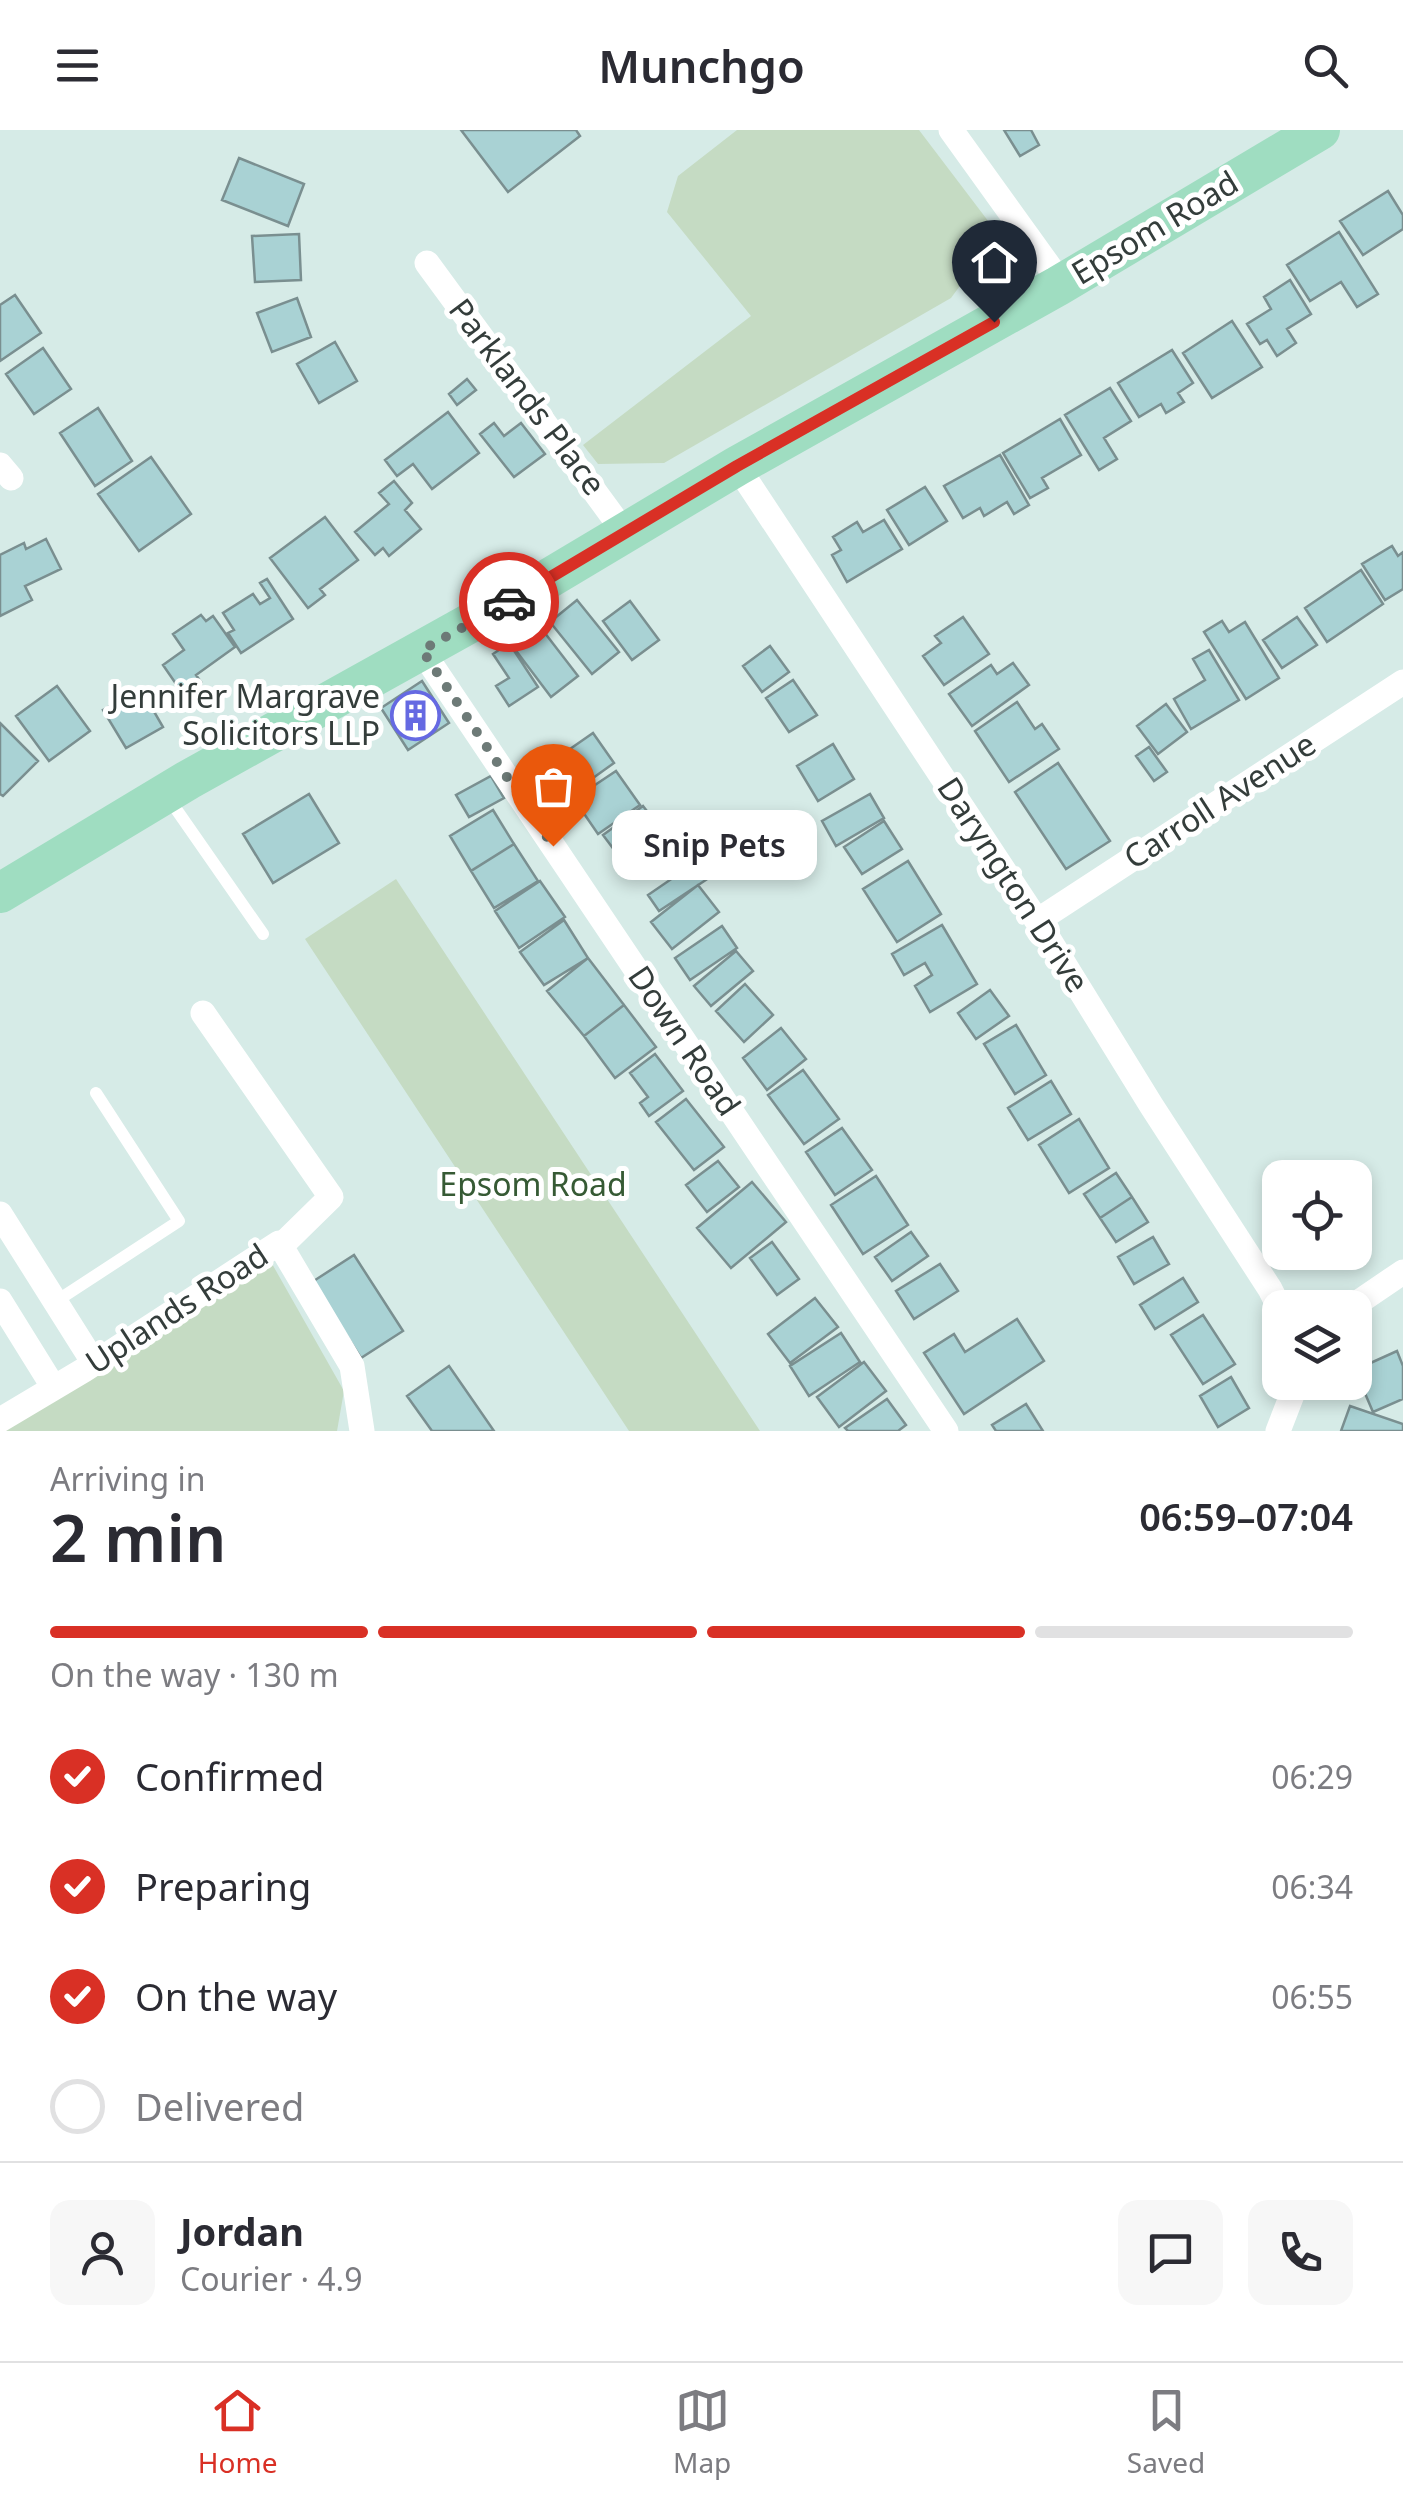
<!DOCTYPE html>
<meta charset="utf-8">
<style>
body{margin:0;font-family:"Noto Sans",sans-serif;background:#f7f7f7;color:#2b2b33;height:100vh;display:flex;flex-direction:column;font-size:38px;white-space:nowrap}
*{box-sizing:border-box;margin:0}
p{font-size:32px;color:#7c7c81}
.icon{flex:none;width:55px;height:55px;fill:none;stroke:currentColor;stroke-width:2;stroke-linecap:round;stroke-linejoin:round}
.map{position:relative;height:1301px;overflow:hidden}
.sheet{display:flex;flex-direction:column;background:#fff;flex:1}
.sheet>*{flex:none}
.fabs{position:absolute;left:1262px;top:1030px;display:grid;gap:20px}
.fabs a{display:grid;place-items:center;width:110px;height:110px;border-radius:20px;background:#fff;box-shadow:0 5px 15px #0003;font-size:50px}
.pin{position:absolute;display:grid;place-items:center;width:85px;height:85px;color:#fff;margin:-102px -42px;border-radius:50% 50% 50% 0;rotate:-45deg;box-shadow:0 0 10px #0007}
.pin .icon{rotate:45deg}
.courier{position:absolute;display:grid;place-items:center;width:100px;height:100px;margin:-50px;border:8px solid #d93025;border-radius:50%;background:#fff;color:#222;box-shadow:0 2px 12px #0007}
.bubble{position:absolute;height:70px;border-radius:20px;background:#fff;box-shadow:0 5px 15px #0003;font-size:32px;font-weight:600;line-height:70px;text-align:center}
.headline em{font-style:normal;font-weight:600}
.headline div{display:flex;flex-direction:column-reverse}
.headline{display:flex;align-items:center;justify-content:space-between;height:170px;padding:0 50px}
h1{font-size:65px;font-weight:600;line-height:75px}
.bar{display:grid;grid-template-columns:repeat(4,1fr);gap:15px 10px;align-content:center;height:120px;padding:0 50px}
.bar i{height:12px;border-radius:8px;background:#e1e1e2}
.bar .active{background:#d93025}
.bar p{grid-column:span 4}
.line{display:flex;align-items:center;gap:25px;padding:0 50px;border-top:2px solid #e1e1e2}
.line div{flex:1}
.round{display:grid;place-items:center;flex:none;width:105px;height:105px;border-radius:20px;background:#f7f7f7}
ol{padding:0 50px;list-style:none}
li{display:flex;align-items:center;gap:30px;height:110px}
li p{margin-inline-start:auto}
li .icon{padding:10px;border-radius:50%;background:#d93025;color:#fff;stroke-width:4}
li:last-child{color:#7c7c81}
li i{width:55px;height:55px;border:5px solid #e1e1e2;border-radius:50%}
header{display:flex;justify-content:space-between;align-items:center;height:130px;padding:0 50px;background:#fff;font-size:45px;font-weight:600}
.menu{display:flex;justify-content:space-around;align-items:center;height:140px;border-top:2px solid #e1e1e2;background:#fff;font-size:28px;color:#7c7c81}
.menu a{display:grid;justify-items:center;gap:5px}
.menu .active{color:#d93025}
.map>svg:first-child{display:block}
.green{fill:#c5dbc3}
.building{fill:#a9d2d4;stroke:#7a8f90;stroke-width:2.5}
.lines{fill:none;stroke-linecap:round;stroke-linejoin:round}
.service{stroke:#fff;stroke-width:12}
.minor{stroke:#fff;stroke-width:25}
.primary{stroke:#9fddc1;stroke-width:40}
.done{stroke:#6d7a77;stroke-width:10;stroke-dasharray:0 18}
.route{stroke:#d93025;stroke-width:12}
.labels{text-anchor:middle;stroke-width:10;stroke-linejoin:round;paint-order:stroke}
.street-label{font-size:32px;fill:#343d3b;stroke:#fff}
.poi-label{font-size:32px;fill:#343d3b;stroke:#fff;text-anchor:end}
.park-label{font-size:32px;fill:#365a34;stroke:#fff}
</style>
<header><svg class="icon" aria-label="menu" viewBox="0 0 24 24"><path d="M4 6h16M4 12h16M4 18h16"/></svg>Munchgo<svg class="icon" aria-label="search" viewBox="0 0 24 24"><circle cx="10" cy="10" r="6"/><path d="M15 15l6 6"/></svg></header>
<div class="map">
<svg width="1403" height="1301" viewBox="0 0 1403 1301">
<rect width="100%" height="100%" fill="#d6ebe7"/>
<path class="green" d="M737 0H919L998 104 951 168 664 333 598 334 583 315 751 186 667 82 678 46Z
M396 749 760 1301H629L305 809Z
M271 1132 344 1261 337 1301H0Z"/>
<path class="building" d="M461 0H576L580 6 508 62Z
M1004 0H1031L1039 15 1020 26Z
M239 28 304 54 288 96 222 70Z
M1388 61 1403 85V99L1363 125 1340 91Z
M1339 102 1378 164 1357 177 1341 152 1310 171 1287 135Z
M299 104 301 150 255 152 252 106Z
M1290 150 1311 184 1287 199 1296 213 1277 226 1267 210 1260 214 1247 194 1271 179 1264 167Z
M15 165 41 203 0 231V175Z
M297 168 311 207 272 222 257 183Z
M1232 191 1262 237 1212 268 1183 223Z
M335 212 357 251 319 273 297 234Z
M43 218 71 259 34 284 6 244Z
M1172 220 1193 253 1178 263 1184 272 1166 283 1161 274 1139 287 1118 253Z
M467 249 476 260 457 275 449 264Z
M1110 258 1131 291 1104 308 1117 329 1099 340 1065 285Z
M98 278 132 331 95 356 60 303Z
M448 282 479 323 432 359 413 334 397 346 385 330Z
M1060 289 1081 325 1042 348 1048 358 1030 368 1003 323Z
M494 293 504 306 521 293 545 324 514 347 480 304Z
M1000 325 1029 375 1014 384 1007 372 984 386 980 378 963 388 944 356Z
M151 327 191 384 139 421 98 364Z
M394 351 412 373 405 380 421 399 389 426 383 418 375 425 355 402 389 374 379 363Z
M925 357 947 391 909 415 887 380Z
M325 387 358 430 320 459 325 465 308 478 270 428Z
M884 390 902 419 847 452 832 425 841 420 833 407 857 392 863 402Z
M46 409 61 439 25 456 32 470 0 486V425L24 413 26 419Z
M1392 416 1398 426 1403 422V459L1385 470 1362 434Z
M1361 440 1383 474 1327 512 1305 478Z
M267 449 293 489 241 523 228 503 234 500 223 483 253 464 260 474 270 468 260 453Z
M577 470 619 522 592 544 550 492Z
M630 471 659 510 632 530 603 491Z
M201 485 206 491 213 486 235 517 196 545 201 552 183 564 163 535 184 520 173 504Z
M963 487 989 524 944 555 923 526 941 513 935 506Z
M1297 487 1317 515 1282 538 1263 510Z
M1222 491 1229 502 1245 492 1279 548 1246 569 1204 502Z
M541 498 578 546 551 567 514 518Z
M509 513 538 557 509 576 496 556 509 548 493 524Z
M770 516 789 542 762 562 743 536Z
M1209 520 1239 570 1191 599 1174 569 1205 550 1193 529Z
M1013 533 1029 555 972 596 949 564 991 535 997 544Z
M793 550 817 585 789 602 766 568Z
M422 551 449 593 408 620 381 578Z
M57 556 90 601 49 631 16 586Z
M141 559 163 597 126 618 103 580Z
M1017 572 1035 599 1042 594 1059 619 1009 652 975 601Z
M1166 574 1187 602 1158 624 1137 596Z
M0 593 38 631 3 666 0 664Z
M593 603 614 633 579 658 557 628Z
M833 614 854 649 818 671 797 636Z
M1149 617 1167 642 1154 651 1136 626Z
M1058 633 1110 711 1066 739 1015 662Z
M616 641 640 675 598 704 574 669Z
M491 646 504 668 469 687 456 665Z
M309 664 339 713 273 753 243 704Z
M870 664 884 688 836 716 822 691Z
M643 676 664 703 624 733 603 705Z
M493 680 514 714 471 741 450 706Z
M722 682 748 722 659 781 648 765 705 726 690 703Z
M884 691 902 719 862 744 844 717Z
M514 714 538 751 494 778 471 741Z
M908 731 941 784 897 812 863 759Z
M540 751 565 787 519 818 495 781Z
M698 755 719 782 672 819 651 792Z
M564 790 588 828 544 855 520 822Z
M942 795 977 854 930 882 915 856 932 845 925 833 904 845 892 824Z
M722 796 737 818 690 850 675 828Z
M736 821 753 841 711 876 694 856Z
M588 828 624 875 584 906 547 861Z
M745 854 773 885 744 912 716 881Z
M990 860 1009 886 976 909 958 883Z
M624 875 656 917 615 948 584 906Z
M1016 895 1046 945 1015 964 984 914Z
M781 898 806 929 767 960 743 928Z
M655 924 683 961 649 986 640 973 648 967 630 943Z
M803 940 839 989 804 1014 768 965Z
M1051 951 1071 984 1028 1010 1008 978Z
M686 969 724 1017 694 1040 656 992Z
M1079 989 1109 1038 1069 1063 1039 1015Z
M842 998 872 1040 835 1065 806 1022Z
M718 1031 739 1057 707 1082 686 1055Z
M1116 1043 1132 1067 1100 1088 1084 1064Z
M876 1046 908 1095 863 1124 831 1075Z
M752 1052 786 1092 731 1138 697 1098Z
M1132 1067 1148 1092 1116 1112 1100 1088Z
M911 1102 928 1126 892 1151 875 1127Z
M1153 1107 1169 1134 1134 1154 1118 1127Z
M772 1112 799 1149 777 1165 750 1128Z
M354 1125 403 1201 361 1228 312 1152Z
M940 1134 958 1161 914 1189 896 1161Z
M1183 1148 1198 1172 1155 1199 1140 1175Z
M815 1168 838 1197 790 1233 768 1204Z
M1203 1185 1235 1234 1203 1254 1171 1205Z
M1017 1189 1044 1231 964 1284 924 1223 954 1204 965 1222Z
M841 1203 860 1232 809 1266 790 1236Z
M1397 1221 1403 1236V1269L1373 1282 1355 1240Z
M864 1232 886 1261 839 1297 817 1267Z
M449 1236 494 1301H432L407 1266Z
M1231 1247 1249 1278 1218 1297 1200 1266Z
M887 1269 906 1295 898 1301H848L845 1298Z
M1026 1274 1043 1301H996L992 1295Z
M1350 1276 1403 1294V1301H1341Z"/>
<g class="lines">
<path class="service" d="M169 669 263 804
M55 1172 179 1091 96 963"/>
<path class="minor" d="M951 0 1051 139 1058 156
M427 133 625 403
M0 335 11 348
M737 336 1045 803 1151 975 1270 1159 1280 1179
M422 521 946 1301
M1037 791 1403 552
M203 883 331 1067 281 1116
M0 1084 94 1233
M0 1171 54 1258
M1350 1178 1403 1142
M0 1290 84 1240 279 1113 352 1236 362 1301
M1278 1301 1297 1252"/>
<path class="primary" d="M0 763 188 650 526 462 737 336 1058 156 1320 0"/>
</g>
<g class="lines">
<path class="done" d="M509 472 422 520 553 716"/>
<path class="route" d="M509 472 737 336 994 192"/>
</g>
<defs>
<symbol id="building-ring" viewBox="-11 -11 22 22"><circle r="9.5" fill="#fff" stroke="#6569e2" stroke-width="1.5"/><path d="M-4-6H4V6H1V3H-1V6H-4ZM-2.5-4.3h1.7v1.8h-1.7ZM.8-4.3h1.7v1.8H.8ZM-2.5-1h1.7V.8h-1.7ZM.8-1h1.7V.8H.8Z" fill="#6569e2"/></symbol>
</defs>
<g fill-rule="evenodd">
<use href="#building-ring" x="388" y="558" width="55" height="55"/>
</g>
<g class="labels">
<g class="street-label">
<text transform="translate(1155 98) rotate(-31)" y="11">Epsom Road</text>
<text transform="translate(527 267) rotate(53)" y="11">Parklands Place</text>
<text transform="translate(1220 671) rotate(-33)" y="11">Carroll Avenue</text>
<text transform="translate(1013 755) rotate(57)" y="11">Daryngton Drive</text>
<text transform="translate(684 911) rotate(56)" y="11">Down Road</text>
<text transform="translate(177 1179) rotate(-33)" y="11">Uplands Road</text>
</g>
<g class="poi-label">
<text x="380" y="578">Jennifer Margrave<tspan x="380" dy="37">Solicitors LLP</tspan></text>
</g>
<g class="park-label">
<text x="533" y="1066">Epsom Road</text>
</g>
</g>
</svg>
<div class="fabs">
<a><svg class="icon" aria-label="locate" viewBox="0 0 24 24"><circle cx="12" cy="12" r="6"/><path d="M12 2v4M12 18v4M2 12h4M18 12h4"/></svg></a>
<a><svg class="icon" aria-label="layers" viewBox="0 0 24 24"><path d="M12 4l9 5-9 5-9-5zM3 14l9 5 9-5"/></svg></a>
</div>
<div class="pin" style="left:553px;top:716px;background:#ea580c"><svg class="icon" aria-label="bag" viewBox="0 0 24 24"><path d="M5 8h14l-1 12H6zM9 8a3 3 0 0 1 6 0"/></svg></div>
<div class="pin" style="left:994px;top:192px;background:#1f2937"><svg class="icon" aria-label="home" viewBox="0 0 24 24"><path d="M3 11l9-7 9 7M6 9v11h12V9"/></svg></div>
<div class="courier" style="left:509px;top:472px"><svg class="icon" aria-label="car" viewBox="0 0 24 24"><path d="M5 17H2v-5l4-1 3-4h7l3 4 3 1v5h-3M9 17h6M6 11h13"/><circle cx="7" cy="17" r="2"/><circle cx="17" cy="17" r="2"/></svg></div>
<div class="bubble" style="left:612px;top:680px;width:205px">Snip Pets</div>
</div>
<section class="sheet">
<div class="headline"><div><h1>2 min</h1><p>Arriving in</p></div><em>06:59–07:04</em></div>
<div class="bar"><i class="active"></i><i class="active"></i><i class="active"></i><i></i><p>On the way · 130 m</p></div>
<ol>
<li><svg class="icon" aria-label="check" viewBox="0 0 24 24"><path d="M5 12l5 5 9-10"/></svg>Confirmed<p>06:29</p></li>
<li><svg class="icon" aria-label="check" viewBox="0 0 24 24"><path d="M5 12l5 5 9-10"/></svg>Preparing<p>06:34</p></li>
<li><svg class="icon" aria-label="check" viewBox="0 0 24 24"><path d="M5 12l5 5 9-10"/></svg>On the way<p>06:55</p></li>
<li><i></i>Delivered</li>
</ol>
<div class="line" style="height:180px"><a class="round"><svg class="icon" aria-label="person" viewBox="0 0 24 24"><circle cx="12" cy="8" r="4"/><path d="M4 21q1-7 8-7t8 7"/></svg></a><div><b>Jordan</b><p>Courier · 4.9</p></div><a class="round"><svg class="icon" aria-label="chat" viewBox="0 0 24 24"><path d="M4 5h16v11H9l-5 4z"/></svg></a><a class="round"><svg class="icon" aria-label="phone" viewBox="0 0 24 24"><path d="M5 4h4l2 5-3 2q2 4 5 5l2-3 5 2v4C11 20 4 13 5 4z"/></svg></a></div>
</section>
<nav class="menu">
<a class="active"><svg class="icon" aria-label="home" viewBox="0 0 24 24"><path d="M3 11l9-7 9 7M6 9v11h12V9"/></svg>Home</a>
<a><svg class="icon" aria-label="map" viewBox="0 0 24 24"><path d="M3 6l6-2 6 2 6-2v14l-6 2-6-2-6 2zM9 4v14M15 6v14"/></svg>Map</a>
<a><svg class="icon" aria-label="saved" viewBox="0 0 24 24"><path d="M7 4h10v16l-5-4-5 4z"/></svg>Saved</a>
</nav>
